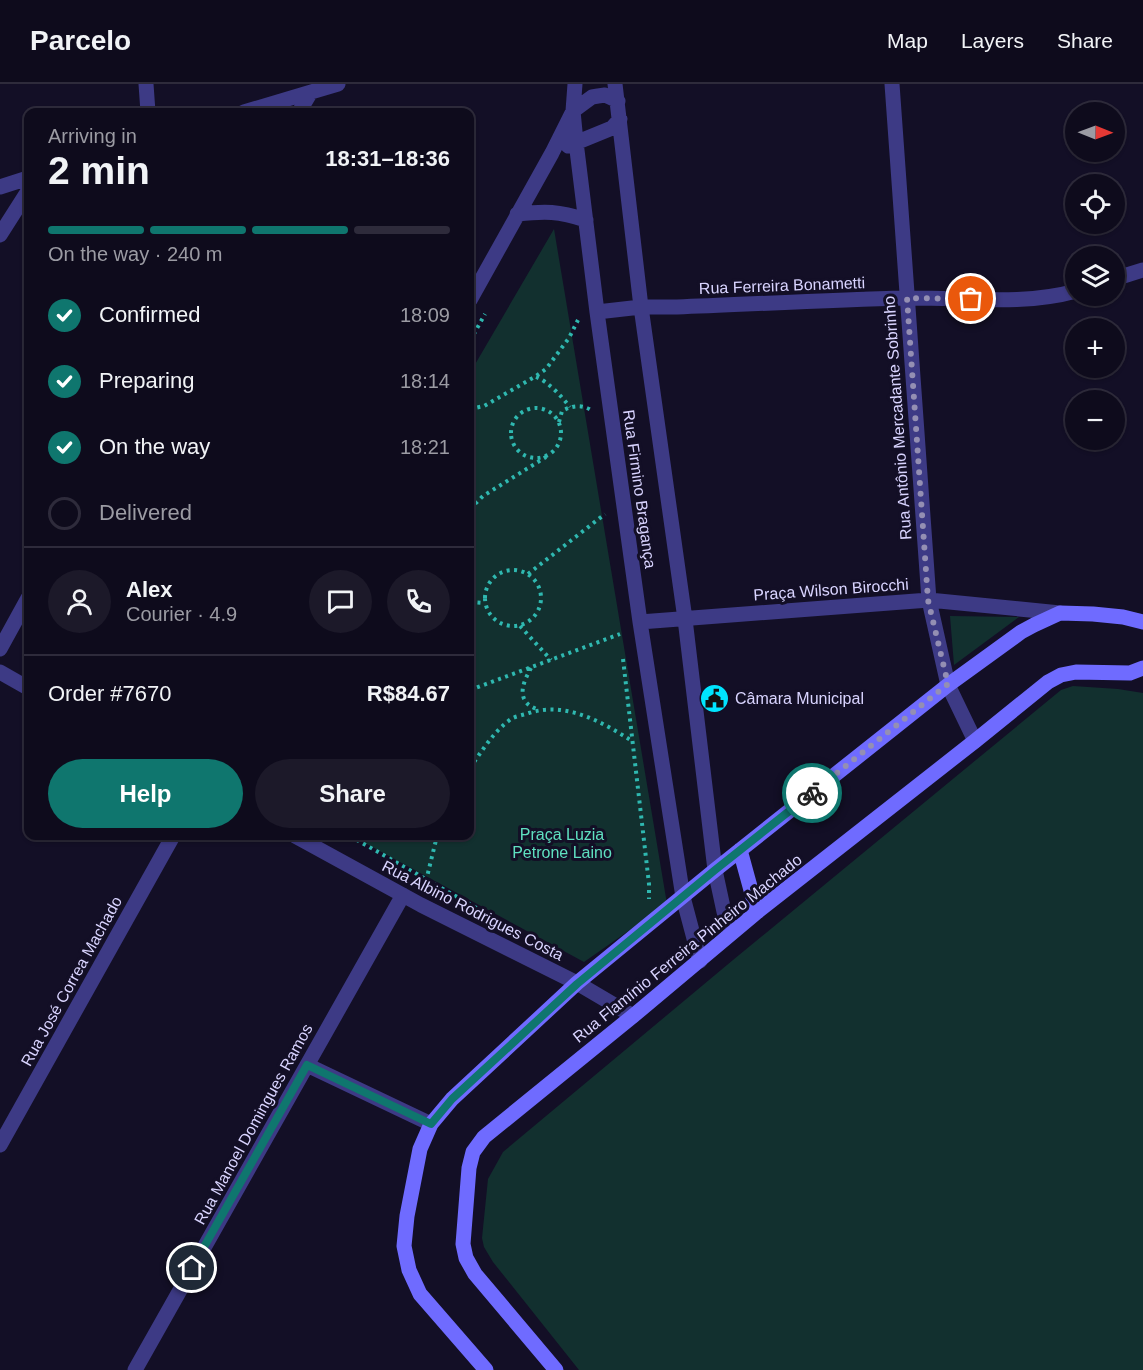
<!DOCTYPE html>
<meta charset="utf-8">
<style>
body{margin:0;font-family:Helvetica,sans-serif;background:#1c1929;color:#f1f3f6;height:100vh;display:flex;flex-direction:column;font-size:22px;white-space:nowrap}
*{box-sizing:border-box;margin:0}
p{font-size:20px;color:#9b9ba3}
.icon{flex:none;width:33px;height:33px;fill:none;stroke:currentColor;stroke-width:2;stroke-linecap:round;stroke-linejoin:round}
.map{position:relative;flex:1;overflow:hidden}
.details{position:absolute;left:24px;top:24px;width:450px;height:732px;display:flex;flex-direction:column;background:#0e0b1c;border-radius:12px;box-shadow:0 2px 4px #0004,0 0 0 2px #2e2b3b}
.details>*{flex:none}
.needle{width:39px;rotate:91deg}
.buttons{position:absolute;left:1065px;top:18px;display:grid;gap:12px}
.buttons a{display:grid;place-items:center;width:60px;height:60px;border-radius:50%;background:#0e0b1c;box-shadow:0 2px 4px #0004,0 0 0 2px #2e2b3b;font-size:30px}
.pin{position:absolute;display:grid;place-items:center;width:51px;height:51px;color:#fff;margin:-26px;border:3px solid #fff;border-radius:50%;box-shadow:0 2px 6px #0007}
.courier{position:absolute;display:grid;place-items:center;width:60px;height:60px;margin:-30px;border:4px solid #0f766e;border-radius:50%;background:#fff;color:#222;box-shadow:0 2px 8px #0007}
.head em{font-style:normal;font-weight:700}
.head div{display:flex;flex-direction:column-reverse}
.head{display:flex;align-items:center;justify-content:space-between;height:102px;padding:0 24px}
h1{font-size:39px;font-weight:700;line-height:45px}
.bar{display:grid;grid-template-columns:repeat(4,1fr);gap:9px 6px;align-content:center;height:72px;padding:0 24px}
.bar i{height:8px;border-radius:4px;background:#2e2b3b}
.bar .on{background:#0f766e}
.bar p{grid-column:span 4}
.line{display:flex;align-items:center;gap:15px;padding:0 24px;border-top:2px solid #2e2b3b}
.line div{flex:1}
.round{display:grid;place-items:center;flex:none;width:63px;height:63px;border-radius:32px;background:#1c1929}
ol{padding:0 24px;list-style:none}
li{display:flex;align-items:center;gap:18px;height:66px}
li p{margin-inline-start:auto}
li .icon{padding:6px;border-radius:50%;background:#0f766e;color:#fff;stroke-width:4}
li:last-child{color:#9b9ba3}
li i{width:33px;height:33px;border:3px solid #2e2b3b;border-radius:50%}
.cta{display:flex;gap:12px;margin-top:auto;padding:12px 24px}
.cta a{flex:1;height:69px;border-radius:36px;background:#0f766e;color:#fff;font-size:24px;font-weight:700;line-height:69px;text-align:center}
.cta a+a{background:#1c1929;color:#f1f3f6}
header{display:flex;align-items:center;gap:36px;box-sizing:border-box;height:84px;padding:0 30px;background:#0e0b1c;border-bottom:2px solid #2e2b3b}
header strong{font-size:28px}
nav{display:flex;gap:33px;margin-inline-start:auto;font-size:21px}
.map>svg:first-child{display:block}
.green{fill:#12302f}
.lines{fill:none;stroke-linecap:round;stroke-linejoin:round}
.path{stroke:#2fb8b0;stroke-width:4;stroke-dasharray:3 4.5;stroke-linecap:butt}
.minor{stroke:#3d3a85;stroke-width:15}
.secondary{stroke:#6f6bff;stroke-width:15}
.done{stroke:#948fb3;stroke-width:6;stroke-dasharray:0 10.8}
.route{stroke:#0f766e;stroke-width:8}
.labels{text-anchor:middle;stroke-width:6;stroke-linejoin:round;paint-order:stroke}
.street-label{font-size:16px;fill:#d9d4ff;stroke:#130f26}
.poi-label{font-size:16px;fill:#d9d4ff;stroke:#130f26;text-anchor:start}
.park-label{font-size:16px;fill:#5fe0c0;stroke:#130f26}
</style>
<header>
<strong>Parcelo</strong>
<nav><a>Map</a><a>Layers</a><a>Share</a></nav>
</header>
<div class="map">
<svg width="1143" height="1286" viewBox="0 0 1143 1286">
<rect width="100%" height="100%" fill="#130f26"/>
<path class="green" d="M554 145 667 820 584 878 352 752H470V289Z
M950 532 1019 533 954 581Z
M1073 602 1118 605 1143 609V1286H579L493 1178 484 1163 482 1154 488 1095 503 1068 733 876 1061 606Z"/>
<g class="lines">
<path class="path" d="M470 257 485 230
M536 293C549 298 561 312 570 323
M511 349a25 25 0 1 1 50 0a25 25 0 1 1-50 0Z
M470 325 484 322 536 292 546 285 569 254 578 236
M559 338 562 327C571 322 581 320 591 326
M470 425 483 412 546 373
M485 514a28 28 0 1 1 56 0a28 28 0 1 1-56 0Z
M528 490 605 430
M470 518 484 519
M520 542 551 576
M623 575 649 800V815
M531 584C526 593 518 608 526 618 529 622 534 624 539 626
M470 606 620 550
M470 684C482 667 493 648 511 635 516 632 523 631 529 629 566 617 602 638 632 657
M350 752 480 826
M426 797 437 752"/>
<path class="minor" d="M146 0 148 28
M575 0 573 27 576 58 597 228 640 538 683 813 700 877
M615 0 641 223 685 535 715 786 729 851
M892 0 929 516 948 601 975 657
M244 28 338 0
M299 28 311 8
M568 62 612 44 620 35
M0 103 28 94
M517 130C546 127 558 127 586 136
M0 151 28 107
M1114 195 1143 186
M470 216 552 69 573 27 592 13 598 12 605 11 618 17
M597 228 641 223H677C753 220 830 216 906 214 961 213 1023 222 1076 207
M640 538 929 516 1060 529
M0 565 28 514
M0 588 28 604
M295 752 421 821 577 899 633 932
M307 981 431 1040
M0 1061 173 752
M135 1286 403 811"/>
<path class="secondary" d="M740 766 757 828
M486 1286 420 1210 409 1186 404 1162 407 1132 420 1065 431 1040 452 1015 577 899 715 786 948 601 1021 548 1034 541 1060 529 1093 530 1123 533 1143 538
M556 1286 475 1190 466 1174 463 1160 469 1084 473 1068 484 1053 633 932 757 828 975 657 1048 598 1061 591 1076 588 1130 589 1143 584"/>
</g>
<g class="lines">
<path class="done" d="M812 709 948 600 928 516 907 214 971 215"/>
<path class="route" d="M192 1184 307 981 431 1040 452 1015 577 900 715 786 812 709"/>
</g>
<defs>
<symbol id="civic-disc" viewBox="-11 -11 22 22"><circle r="9.5" fill="#00e5ff" stroke="#130f26"/><path d="M-.6-6.5H3V-4.5H.6V-3L4-1V1h2V6H-6V1h2V-1L-.6-3ZM-1.2 2.5V6h2.4V2.5Z" fill="#111"/></symbol>
</defs>
<g fill-rule="evenodd">
<use href="#civic-disc" x="698" y="598" width="33" height="33"/>
</g>
<g class="labels">
<g class="street-label">
<text transform="translate(782 201) rotate(-2)" y="6">Rua Ferreira Bonametti</text>
<text transform="translate(897 334) rotate(-94)" y="6">Rua Antônio Mercadante Sobrinho</text>
<text transform="translate(640 405) rotate(82)" y="6">Rua Firmino Bragança</text>
<text transform="translate(831 505) rotate(-4)" y="6">Praça Wilson Birocchi</text>
<text transform="translate(473 826) rotate(27)" y="6">Rua Albino Rodrigues Costa</text>
<text transform="translate(687 864) rotate(-39)" y="6">Rua Flamínio Ferreira Pinheiro Machado</text>
<text transform="translate(71 897) rotate(-61)" y="6">Rua José Correa Machado</text>
<text transform="translate(253 1040) rotate(-61)" y="6">Rua Manoel Domingues Ramos</text>
</g>
<g class="poi-label">
<text x="735" y="620">Câmara Municipal</text>
</g>
<g class="park-label">
<text x="562" y="756">Praça Luzia<tspan x="562" dy="18">Petrone Laino</tspan></text>
</g>
</g>
</svg>
<div class="buttons">
<a><svg class="needle" viewBox="-14 -14 28 28"><path d="M0-13l5 13h-10z" fill="#e53935"/><path d="M0 13l5-13h-10z" fill="#9b9ba3"/></svg></a>
<a><svg class="icon" aria-label="locate" viewBox="0 0 24 24"><circle cx="12" cy="12" r="6"/><path d="M12 2v4M12 18v4M2 12h4M18 12h4"/></svg></a>
<a><svg class="icon" aria-label="layers" viewBox="0 0 24 24"><path d="M12 4l9 5-9 5-9-5zM3 14l9 5 9-5"/></svg></a>
<a>+</a>
<a>−</a>
</div>
<div class="pin" style="left:971px;top:215px;background:#ea580c"><svg class="icon" aria-label="bag" viewBox="0 0 24 24"><path d="M5 8h14l-1 12H6zM9 8a3 3 0 0 1 6 0"/></svg></div>
<div class="pin" style="left:192px;top:1184px;background:#1f2937"><svg class="icon" aria-label="home" viewBox="0 0 24 24"><path d="M3 11l9-7 9 7M6 9v11h12V9"/></svg></div>
<div class="courier" style="left:812px;top:709px"><svg class="icon" aria-label="bike" viewBox="0 0 24 24"><circle cx="6" cy="16" r="4"/><circle cx="18" cy="16" r="4"/><path d="M6 16l4-8h5l3 8M10 8l3 8H6M13 5h3"/></svg></div>
<section class="details">
<div class="head"><div><h1>2 min</h1><p>Arriving in</p></div><em>18:31–18:36</em></div>
<div class="bar"><i class="on"></i><i class="on"></i><i class="on"></i><i></i><p>On the way · 240 m</p></div>
<ol>
<li><svg class="icon" aria-label="check" viewBox="0 0 24 24"><path d="M5 12l5 5 9-10"/></svg>Confirmed<p>18:09</p></li>
<li><svg class="icon" aria-label="check" viewBox="0 0 24 24"><path d="M5 12l5 5 9-10"/></svg>Preparing<p>18:14</p></li>
<li><svg class="icon" aria-label="check" viewBox="0 0 24 24"><path d="M5 12l5 5 9-10"/></svg>On the way<p>18:21</p></li>
<li><i></i>Delivered</li>
</ol>
<div class="line" style="height:108px"><a class="round"><svg class="icon" aria-label="person" viewBox="0 0 24 24"><circle cx="12" cy="8" r="4"/><path d="M4 21q1-7 8-7t8 7"/></svg></a><div><b>Alex</b><p>Courier · 4.9</p></div><a class="round"><svg class="icon" aria-label="chat" viewBox="0 0 24 24"><path d="M4 5h16v11H9l-5 4z"/></svg></a><a class="round"><svg class="icon" aria-label="phone" viewBox="0 0 24 24"><path d="M5 4h4l2 5-3 2q2 4 5 5l2-3 5 2v4C11 20 4 13 5 4z"/></svg></a></div>
<div class="line" style="height:78px"><div>Order #7670</div><b>R$84.67</b></div>
<div class="cta"><a>Help</a><a>Share</a></div>
</section>
</div>
